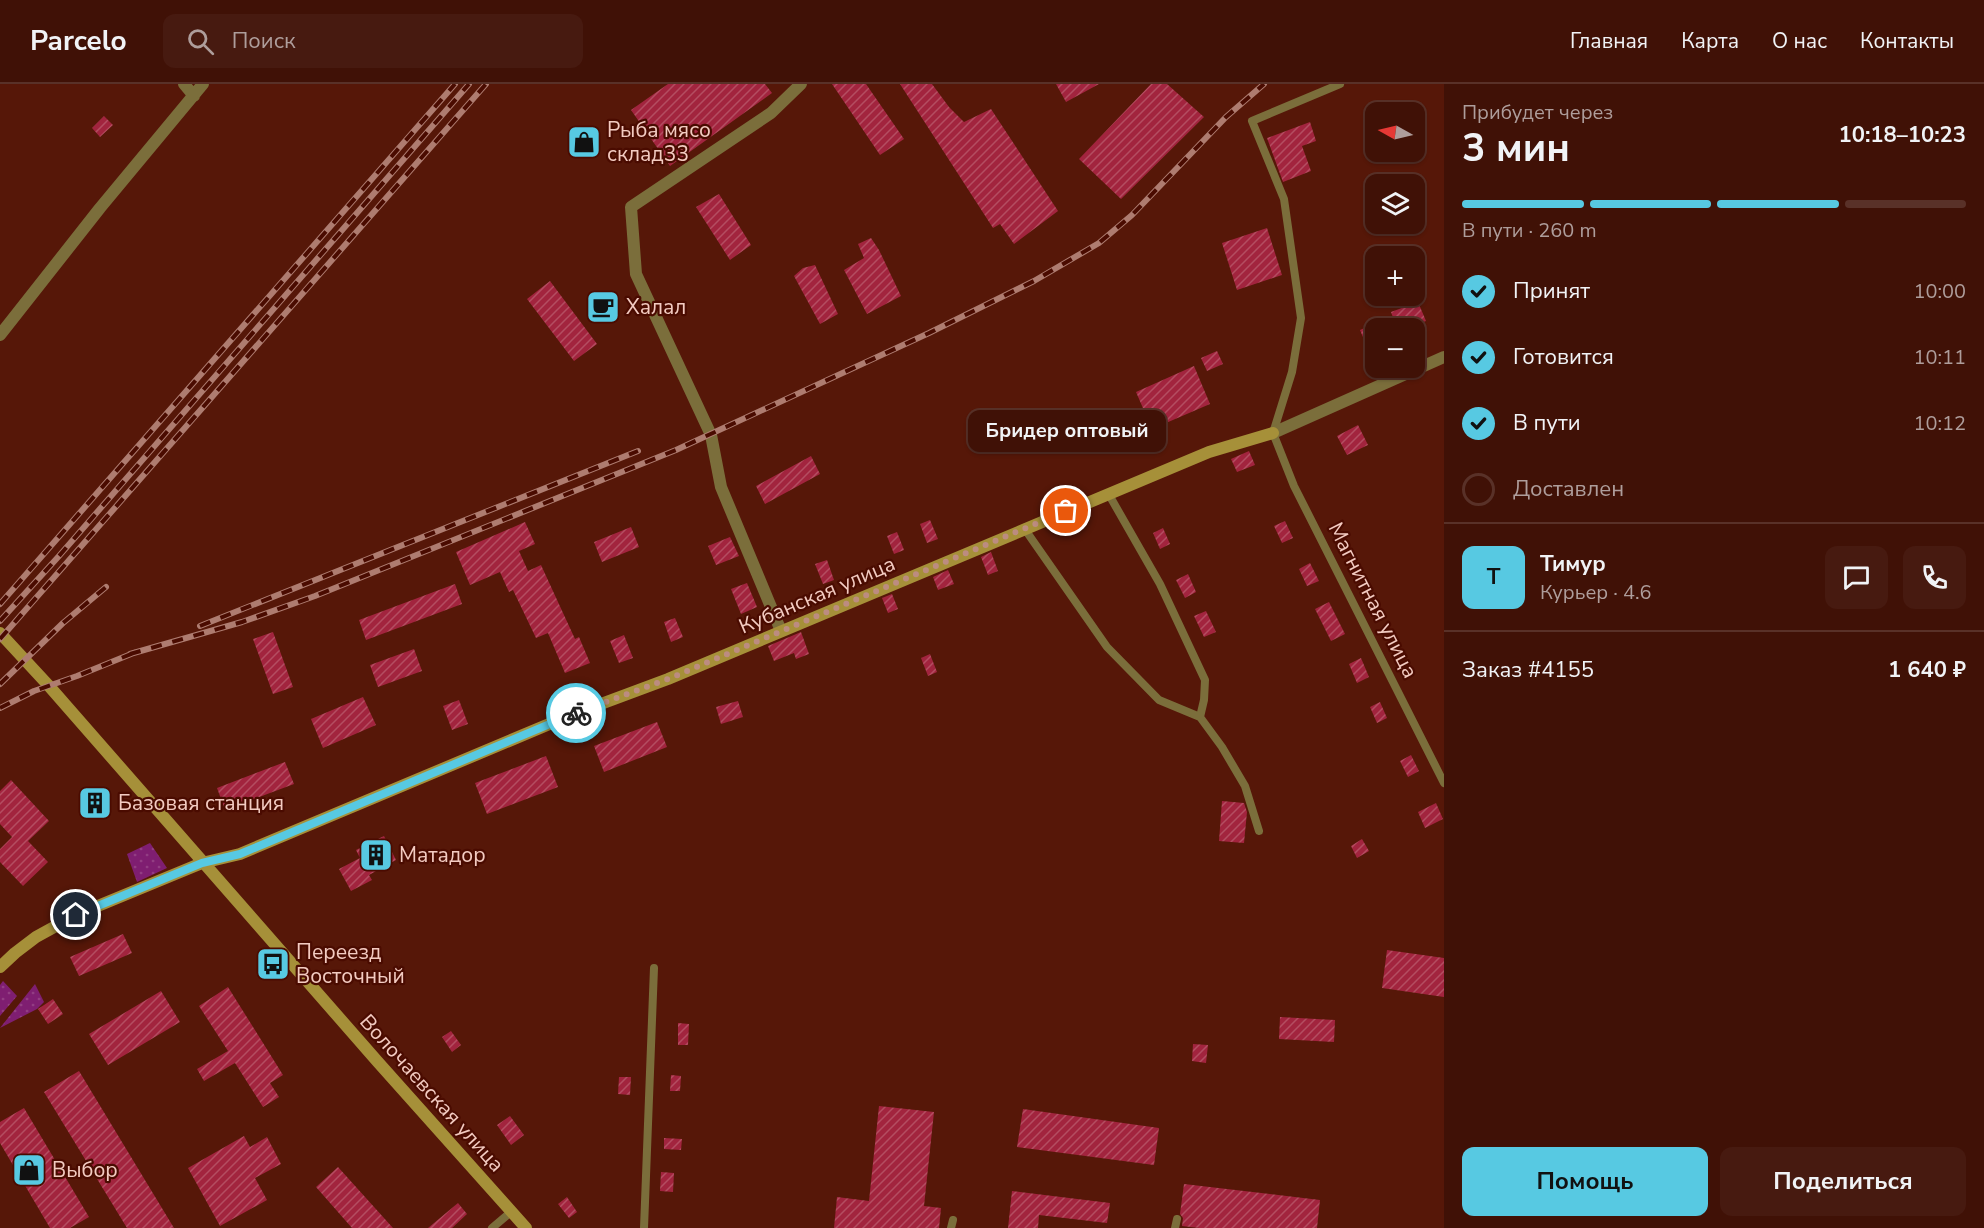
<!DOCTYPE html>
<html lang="ru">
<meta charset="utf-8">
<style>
body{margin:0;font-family:"Nunito Sans",sans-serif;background:#471a10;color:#f1f3f6;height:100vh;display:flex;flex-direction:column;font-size:22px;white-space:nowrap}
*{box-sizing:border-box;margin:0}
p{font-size:20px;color:#ae9d9b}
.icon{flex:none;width:33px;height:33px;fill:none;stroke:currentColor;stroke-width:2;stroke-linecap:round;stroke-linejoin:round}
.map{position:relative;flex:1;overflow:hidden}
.details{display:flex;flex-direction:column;background:#401106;width:540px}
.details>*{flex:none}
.needle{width:39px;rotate:278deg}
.fabs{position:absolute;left:1365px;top:18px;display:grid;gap:12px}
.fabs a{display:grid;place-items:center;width:60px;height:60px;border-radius:12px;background:#401106;box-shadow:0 2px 4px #0004,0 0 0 2px #593128;font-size:30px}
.pin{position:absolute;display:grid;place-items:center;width:51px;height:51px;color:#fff;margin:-26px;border:3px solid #fff;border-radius:50%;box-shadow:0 2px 6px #0007}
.courier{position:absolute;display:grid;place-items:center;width:60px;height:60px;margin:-30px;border:4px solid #57c9e2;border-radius:50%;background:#fff;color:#222;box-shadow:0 2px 8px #0007}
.bubble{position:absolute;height:42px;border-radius:12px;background:#401106;box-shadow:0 2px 4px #0004,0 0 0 2px #593128;font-size:20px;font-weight:700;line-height:42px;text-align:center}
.summary em{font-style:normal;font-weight:700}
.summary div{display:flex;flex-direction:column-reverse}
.summary{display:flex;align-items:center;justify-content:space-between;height:102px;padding:0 18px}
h1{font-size:39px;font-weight:700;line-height:45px}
.bar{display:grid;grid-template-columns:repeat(4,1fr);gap:9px 6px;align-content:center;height:72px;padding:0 18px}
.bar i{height:8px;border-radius:4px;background:#593128}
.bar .active{background:#57c9e2}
.bar p{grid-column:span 4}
.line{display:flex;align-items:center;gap:15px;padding:0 18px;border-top:2px solid #593128}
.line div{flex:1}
.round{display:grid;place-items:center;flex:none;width:63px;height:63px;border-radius:12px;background:#471a10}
ol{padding:0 18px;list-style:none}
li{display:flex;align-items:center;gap:18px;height:66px}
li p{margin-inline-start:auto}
li .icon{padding:6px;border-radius:50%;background:#57c9e2;color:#111;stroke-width:4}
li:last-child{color:#ae9d9b}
li i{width:33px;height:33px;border:3px solid #593128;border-radius:50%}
.button{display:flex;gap:12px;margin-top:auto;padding:12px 18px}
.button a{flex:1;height:69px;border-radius:12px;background:#57c9e2;color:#111;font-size:24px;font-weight:700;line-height:69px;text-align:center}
.button a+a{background:#471a10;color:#f1f3f6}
header{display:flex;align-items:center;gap:36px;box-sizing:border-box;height:84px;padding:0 30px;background:#401106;border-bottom:2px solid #593128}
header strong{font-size:28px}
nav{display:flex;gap:33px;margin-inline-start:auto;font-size:21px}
.search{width:420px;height:54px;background:#471a10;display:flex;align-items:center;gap:15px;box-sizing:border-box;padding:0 21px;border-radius:12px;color:#ae9d9b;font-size:22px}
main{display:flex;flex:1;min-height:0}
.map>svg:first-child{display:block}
.green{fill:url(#green-dots)}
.building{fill:url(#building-hatch)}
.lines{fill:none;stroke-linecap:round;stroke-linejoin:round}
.lane{stroke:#7b6e3b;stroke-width:8}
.street{stroke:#7b6e3b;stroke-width:12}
.secondary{stroke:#a69039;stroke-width:12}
.rail-casing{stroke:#ae7c70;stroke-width:6}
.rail{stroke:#4a0b00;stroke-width:4;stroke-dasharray:11;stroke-linecap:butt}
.done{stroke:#bc8c80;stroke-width:6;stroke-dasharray:0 10.8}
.route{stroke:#57c9e2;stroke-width:8}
.labels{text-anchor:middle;stroke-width:4.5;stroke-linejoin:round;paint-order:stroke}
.poi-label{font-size:21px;fill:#f3cbc1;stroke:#4a0b00;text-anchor:start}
.street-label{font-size:21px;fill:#f3cbc1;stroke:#4a0b00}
</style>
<header>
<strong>Parcelo</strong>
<div class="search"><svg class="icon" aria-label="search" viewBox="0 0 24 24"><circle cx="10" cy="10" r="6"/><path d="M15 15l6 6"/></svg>Поиск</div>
<nav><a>Главная</a><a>Карта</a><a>О нас</a><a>Контакты</a></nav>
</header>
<main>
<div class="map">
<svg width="1444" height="1144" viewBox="0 0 1444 1144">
<defs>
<pattern id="green-dots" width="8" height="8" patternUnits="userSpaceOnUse" patternTransform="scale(1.5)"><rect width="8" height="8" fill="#7f1e71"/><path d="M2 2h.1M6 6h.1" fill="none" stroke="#923d83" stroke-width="1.8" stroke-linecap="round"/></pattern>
<pattern id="building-hatch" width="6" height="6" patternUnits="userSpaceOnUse" patternTransform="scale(1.5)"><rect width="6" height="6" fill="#a2243e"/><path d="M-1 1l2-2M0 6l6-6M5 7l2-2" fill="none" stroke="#b44d61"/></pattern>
</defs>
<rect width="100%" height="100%" fill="#561708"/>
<path class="green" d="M150 759 167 784 137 798 127 770Z
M3 897 17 912 0 932V901Z
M35 900 44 918 37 925 0 944Z"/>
<path class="building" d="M668 0H765L772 9 670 82 631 26Z
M832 0H866L904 55 880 71Z
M900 0H932L949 23 964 38 991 25 1058 127 1014 160 1000 140 993 144Z
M1056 0H1099L1066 18Z
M1151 0H1167L1204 33 1121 115 1079 75Z
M104 32 113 41 100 53 92 44Z
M1310 38 1316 57 1302 62 1311 87 1283 98 1267 54Z
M719 110 751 161 730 176 696 123Z
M1267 144 1282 191 1237 206 1222 159Z
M871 154 879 166 901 212 867 230 844 186 864 174 858 160Z
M815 181 838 230 820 240 794 192 803 184Z
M550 197 597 260 574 277 527 215Z
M1418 218 1426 237 1408 244H1397L1391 228Z
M1376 239V261L1368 265 1360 246Z
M1217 267 1223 280 1207 287 1201 274Z
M1194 282 1210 320 1152 345 1136 308Z
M1358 341 1368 361 1347 371 1337 352Z
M1249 367 1255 381 1237 388 1231 375Z
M811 372 820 390 765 420 756 402Z
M930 436 938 455 927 459 920 440Z
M1285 437 1293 454 1282 459 1274 442Z
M525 438 535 460 519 467 528 487 541 481 575 555 579 553 590 579 565 589 548 549 536 554 513 506 509 508 500 488 470 501 456 468Z
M631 443 639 463 602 478 594 458Z
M1163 444 1170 460 1160 465 1153 449Z
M897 448 904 466 894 470 887 452Z
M730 453 739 472 716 481 708 462Z
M991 468 998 487 988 491 981 473Z
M827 476 834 496 823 500 815 480Z
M1310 479 1319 497 1307 502 1299 485Z
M948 486 954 500 938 506 933 493Z
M1188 490 1196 508 1185 514 1176 496Z
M747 499 757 523 741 530 731 505Z
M455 500 462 520 366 556 359 536Z
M892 510 898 525 888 529 882 514Z
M1329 518 1345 550 1331 557 1315 525Z
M1206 527 1216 548 1204 553 1194 532Z
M675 534 683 553 671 558 664 538Z
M273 548 293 603 273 610 253 555Z
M801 548 809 570 796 575 794 569 774 577 768 562Z
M624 551 633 574 619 579 610 557Z
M414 565 422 587 378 603 370 581Z
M930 570 937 588 928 592 921 574Z
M1361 574 1369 593 1357 599 1349 580Z
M363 613 376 641 323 664 311 635Z
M459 616 468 640 452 646 443 622Z
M738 617 743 633 721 640 716 623Z
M1380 618 1387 634 1377 639 1370 623Z
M657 638 667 663 604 688 594 662Z
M1411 671 1419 687 1408 693 1400 677Z
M546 672 558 703 487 730 475 699Z
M285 678 294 700 225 726 217 704Z
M11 696 49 737 28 757 48 778 23 802 0 778V765L12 753 0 740V707Z
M95 710 104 718 96 727 87 720Z
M1222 717 1244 719 1247 728 1244 759 1219 757Z
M1436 719 1443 735 1425 744 1418 728Z
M384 752 396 776 369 791 372 796 351 807 339 785 360 774 356 766Z
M1362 755 1369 767 1357 774 1351 762Z
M123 850 132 869 79 892 70 873Z
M1387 866 1444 874V913L1382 904Z
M228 903 283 991 270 999 279 1013 263 1023 235 979 204 997 197 985 228 967 199 922Z
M161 907 180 938 108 981 89 950Z
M53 915 63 930 48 940 38 925Z
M1280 933 1335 936 1334 958 1279 955Z
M678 939 689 940 688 961H678Z
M451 947 461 961 452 968 442 953Z
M1193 960 1208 961 1206 979 1192 977Z
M79 987 174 1144H127L44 1008Z
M671 991 681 992 680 1007H670Z
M619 993H631L630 1011 618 1010Z
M879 1022 934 1028 924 1122 941 1124 939 1144H834L837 1113 869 1117Z
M24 1024 89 1133 70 1144H50L0 1059V1038Z
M1023 1025 1159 1044 1154 1081 1017 1063Z
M510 1032 524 1051 511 1061 497 1041Z
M244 1052 250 1063 267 1053 281 1080 255 1094 267 1116 220 1142 188 1084Z
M664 1054 682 1055 681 1066 664 1065Z
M338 1083 393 1144H352L316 1103Z
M661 1088 674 1089 673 1108 660 1107Z
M1184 1100 1320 1116 1317 1144H1199L1182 1142 1183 1134 1180 1130Z
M1012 1107 1110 1119 1107 1139 1039 1131 1038 1144H1008Z
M567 1113 577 1128 569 1134 558 1120Z
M458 1119 467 1130 452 1144H428Z"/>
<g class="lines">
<path class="lane" d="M1340 0 1252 37 1284 115 1301 234 1292 288 1273 349 1294 402 1444 699
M1108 409 1160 500 1205 596 1204 616 1200 633
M1024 444 1107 563 1159 616 1200 633 1222 663 1245 702 1259 747
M492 1144 512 1127
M644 1144 654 884
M951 1144 953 1136
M1175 1144 1177 1135"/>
<path class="street" d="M184 0 194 12
M0 251 100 124 203 0
M1273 349 1444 273
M781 547 721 403 711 351 636 190 631 123 771 29 801 0"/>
<path class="secondary" d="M0 549 49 602 377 977 526 1144
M0 883 15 869 36 853 76 831 202 779 240 770 566 633 668 595 1209 368 1273 349"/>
<defs>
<path id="rail" d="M0 520 455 0
M0 537 59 472 469 0
M200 542 638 367
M0 555 486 0
M130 570 242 538 315 512 676 366 929 249 1034 197 1099 159 1132 131 1226 33 1264 0
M0 600 63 539 106 503
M0 624 34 607 77 592 136 568"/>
</defs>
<use href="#rail" class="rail-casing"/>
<use href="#rail" class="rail"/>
</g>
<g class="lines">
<path class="done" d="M576 629 668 595 1066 427"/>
<path class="route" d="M76 831 202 779 240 770 576 629"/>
</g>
<defs>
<symbol id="shop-square" viewBox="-11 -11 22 22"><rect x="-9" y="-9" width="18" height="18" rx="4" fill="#57c9e2" stroke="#4a0b00"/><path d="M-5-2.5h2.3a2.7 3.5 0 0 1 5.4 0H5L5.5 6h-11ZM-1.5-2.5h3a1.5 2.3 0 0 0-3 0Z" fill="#111"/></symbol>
<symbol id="cafe-square" viewBox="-11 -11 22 22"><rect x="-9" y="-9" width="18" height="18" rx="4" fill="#57c9e2" stroke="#4a0b00"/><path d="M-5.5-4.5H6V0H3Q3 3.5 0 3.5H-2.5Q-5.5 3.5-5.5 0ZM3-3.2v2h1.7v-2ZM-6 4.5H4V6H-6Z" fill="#111"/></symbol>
<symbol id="building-square" viewBox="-11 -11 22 22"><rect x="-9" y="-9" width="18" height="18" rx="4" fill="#57c9e2" stroke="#4a0b00"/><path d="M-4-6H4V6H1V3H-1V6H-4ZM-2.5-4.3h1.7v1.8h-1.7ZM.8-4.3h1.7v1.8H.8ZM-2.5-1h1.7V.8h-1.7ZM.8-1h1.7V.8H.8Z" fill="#111"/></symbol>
<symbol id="bus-square" viewBox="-11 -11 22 22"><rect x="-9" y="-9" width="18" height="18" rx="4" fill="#57c9e2" stroke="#4a0b00"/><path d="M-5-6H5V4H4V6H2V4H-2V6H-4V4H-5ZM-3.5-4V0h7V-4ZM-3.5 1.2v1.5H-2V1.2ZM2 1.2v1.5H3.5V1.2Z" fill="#111"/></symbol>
</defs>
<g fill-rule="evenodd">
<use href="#shop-square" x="565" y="39" width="38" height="38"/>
<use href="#cafe-square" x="584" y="204" width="38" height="38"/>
<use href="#building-square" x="76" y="700" width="38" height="38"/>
<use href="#building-square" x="357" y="752" width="38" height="38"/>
<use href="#bus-square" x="254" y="861" width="38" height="38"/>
<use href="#shop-square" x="10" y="1067" width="38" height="38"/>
</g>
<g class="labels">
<g class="poi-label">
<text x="607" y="53">Рыба мясо<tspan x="607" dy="24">склад33</tspan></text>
<text x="626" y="230">Халал</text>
<text x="118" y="726">Базовая станция</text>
<text x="399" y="778">Матадор</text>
<text x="296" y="875">Переезд<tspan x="296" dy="24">Восточный</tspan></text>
<text x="52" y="1093">Выбор</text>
</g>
<g class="street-label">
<text transform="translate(817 511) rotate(-23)" y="7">Кубанская улица</text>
<text transform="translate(1373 516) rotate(63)" y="7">Магнитная улица</text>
<text transform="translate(432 1009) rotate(48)" y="7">Волочаевская улица</text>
</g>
</g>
</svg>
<div class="fabs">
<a><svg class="needle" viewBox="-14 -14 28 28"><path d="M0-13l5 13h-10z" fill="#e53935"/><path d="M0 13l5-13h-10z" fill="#ae9d9b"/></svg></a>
<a><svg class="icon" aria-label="layers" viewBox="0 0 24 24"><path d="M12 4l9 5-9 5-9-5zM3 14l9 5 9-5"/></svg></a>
<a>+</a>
<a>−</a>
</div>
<div class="pin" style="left:1066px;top:427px;background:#ea580c"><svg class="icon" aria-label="bag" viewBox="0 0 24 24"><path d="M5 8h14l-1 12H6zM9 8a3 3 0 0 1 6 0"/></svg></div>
<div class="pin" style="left:76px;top:831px;background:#1f2937"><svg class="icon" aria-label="home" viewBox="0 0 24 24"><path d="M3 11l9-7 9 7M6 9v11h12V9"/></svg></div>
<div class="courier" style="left:576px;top:629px"><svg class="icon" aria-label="bike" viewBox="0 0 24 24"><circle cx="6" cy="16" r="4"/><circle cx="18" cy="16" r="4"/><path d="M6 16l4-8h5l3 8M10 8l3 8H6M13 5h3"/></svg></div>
<div class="bubble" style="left:968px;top:326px;width:198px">Бридер оптовый</div>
</div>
<section class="details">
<div class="summary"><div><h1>3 мин</h1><p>Прибудет через</p></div><em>10:18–10:23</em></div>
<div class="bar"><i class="active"></i><i class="active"></i><i class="active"></i><i></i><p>В пути · 260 m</p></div>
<ol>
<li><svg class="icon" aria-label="check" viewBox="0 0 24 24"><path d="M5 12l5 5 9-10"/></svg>Принят<p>10:00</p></li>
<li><svg class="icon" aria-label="check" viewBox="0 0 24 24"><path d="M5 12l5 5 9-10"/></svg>Готовится<p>10:11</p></li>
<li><svg class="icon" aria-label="check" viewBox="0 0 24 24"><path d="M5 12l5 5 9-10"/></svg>В пути<p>10:12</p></li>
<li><i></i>Доставлен</li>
</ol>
<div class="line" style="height:108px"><b class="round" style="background:#57c9e2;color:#111">Т</b><div><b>Тимур</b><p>Курьер · 4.6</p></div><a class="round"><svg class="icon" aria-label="chat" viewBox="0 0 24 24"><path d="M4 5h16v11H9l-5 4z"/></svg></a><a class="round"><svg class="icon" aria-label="phone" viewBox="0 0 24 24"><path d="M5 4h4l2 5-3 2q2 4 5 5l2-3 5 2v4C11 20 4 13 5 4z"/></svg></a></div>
<div class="line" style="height:78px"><div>Заказ #4155</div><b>1 640 ₽</b></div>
<div class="button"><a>Помощь</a><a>Поделиться</a></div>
</section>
</main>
